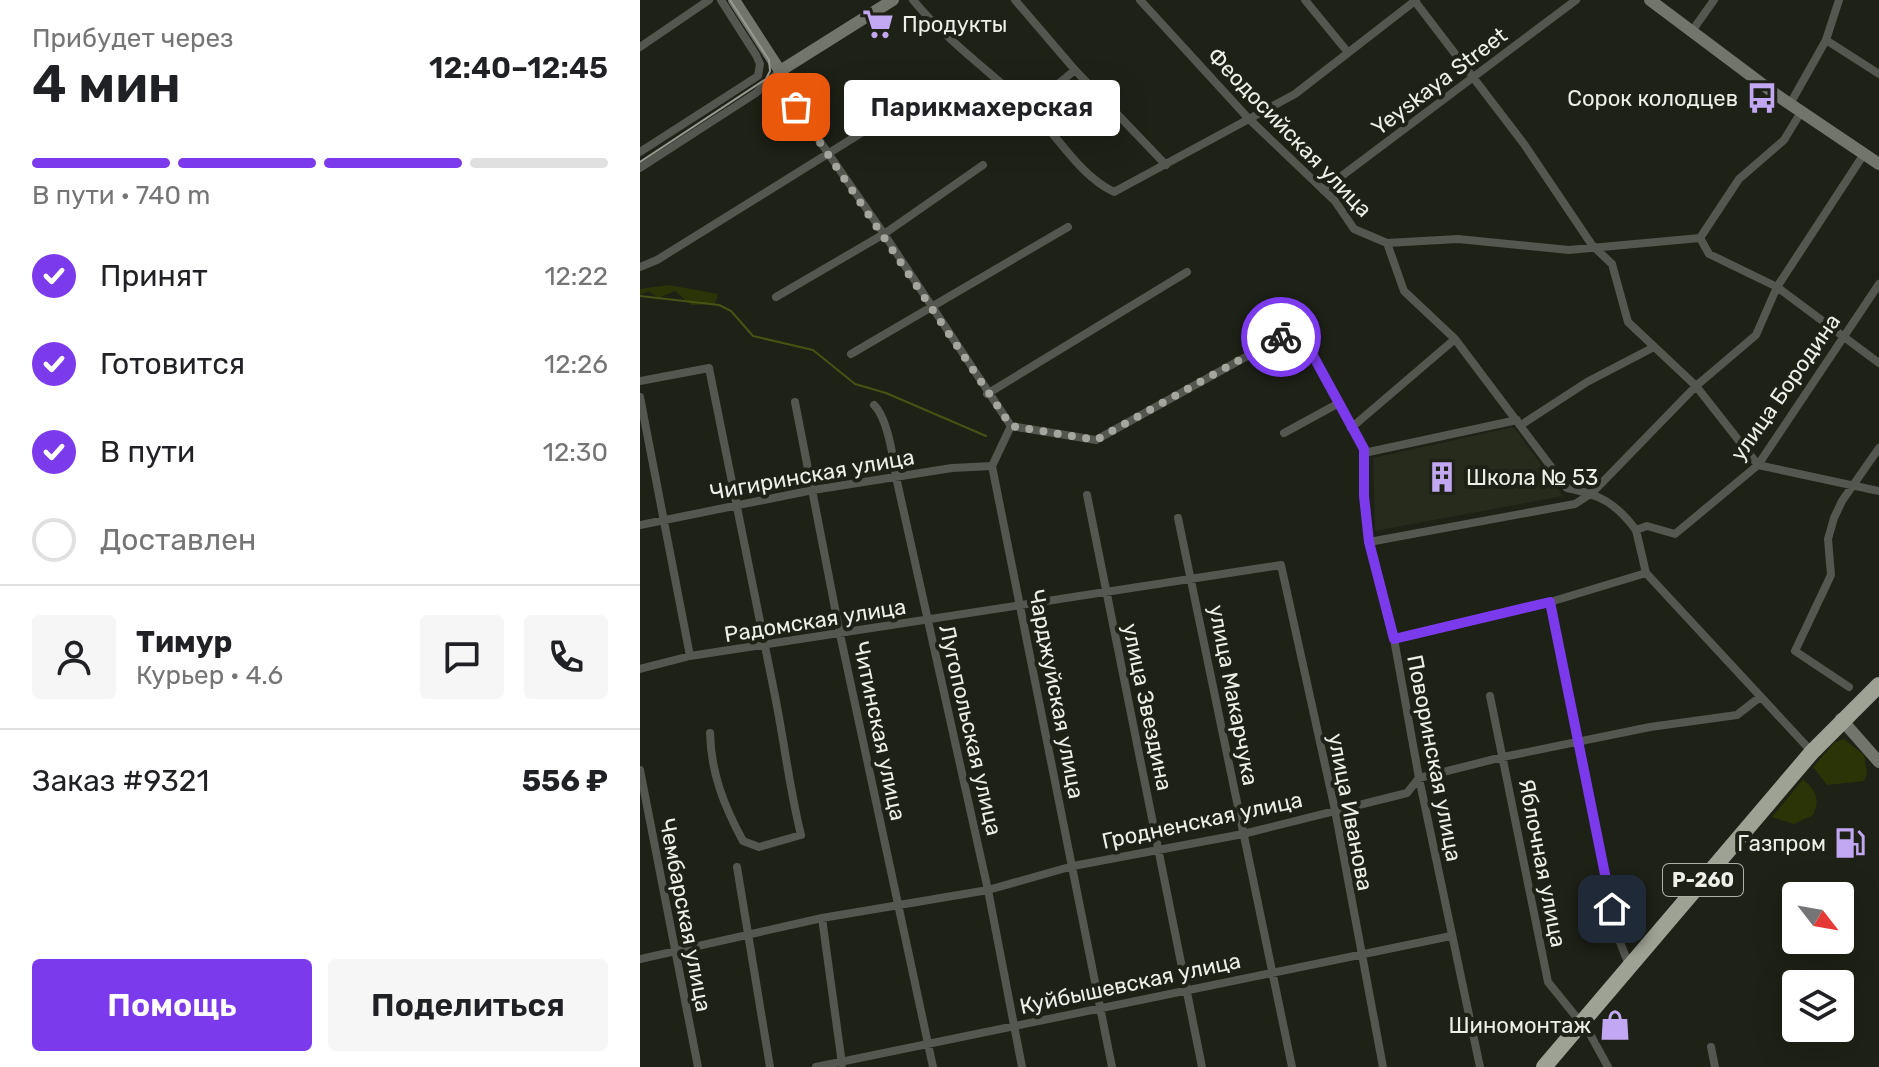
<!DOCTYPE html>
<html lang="ru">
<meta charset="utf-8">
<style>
body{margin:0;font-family:Rubik,sans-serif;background:#f6f6f6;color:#202124;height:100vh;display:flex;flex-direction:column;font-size:30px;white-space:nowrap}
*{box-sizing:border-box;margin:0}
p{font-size:26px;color:#757577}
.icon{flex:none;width:44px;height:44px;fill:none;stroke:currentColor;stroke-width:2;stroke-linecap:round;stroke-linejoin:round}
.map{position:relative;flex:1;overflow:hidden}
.panel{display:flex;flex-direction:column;background:#fff;width:640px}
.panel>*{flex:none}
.needle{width:52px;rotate:121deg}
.tools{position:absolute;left:1142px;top:882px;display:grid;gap:16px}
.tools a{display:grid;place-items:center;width:72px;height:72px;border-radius:8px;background:#fff;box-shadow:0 8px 32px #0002;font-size:40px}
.pin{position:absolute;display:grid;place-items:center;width:68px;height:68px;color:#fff;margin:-34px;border-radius:16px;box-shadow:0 4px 12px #0006}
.courier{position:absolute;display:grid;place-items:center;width:80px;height:80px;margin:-40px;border:6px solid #7c3aed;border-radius:50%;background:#fff;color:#222;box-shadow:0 2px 10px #0007}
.bubble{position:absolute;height:56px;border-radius:8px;background:#fff;box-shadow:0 8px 32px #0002;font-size:26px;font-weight:600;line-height:56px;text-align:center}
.headline em{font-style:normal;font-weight:600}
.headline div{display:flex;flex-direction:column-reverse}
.headline{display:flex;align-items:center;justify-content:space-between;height:136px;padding:0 32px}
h1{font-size:52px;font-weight:600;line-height:60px}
.bar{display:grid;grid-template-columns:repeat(4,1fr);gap:12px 8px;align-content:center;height:96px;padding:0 32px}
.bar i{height:10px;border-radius:6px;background:#e0e0e0}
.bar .on{background:#7c3aed}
.bar p{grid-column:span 4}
.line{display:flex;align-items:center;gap:20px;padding:0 32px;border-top:2px solid #e0e0e0}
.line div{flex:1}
.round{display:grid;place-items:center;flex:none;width:84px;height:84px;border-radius:8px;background:#f6f6f6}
ol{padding:0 32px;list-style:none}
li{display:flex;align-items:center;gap:24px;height:88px}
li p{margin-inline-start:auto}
li .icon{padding:8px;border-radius:50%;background:#7c3aed;color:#fff;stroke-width:4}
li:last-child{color:#757577}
li i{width:44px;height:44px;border:4px solid #e0e0e0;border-radius:50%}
.primary-button{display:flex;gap:16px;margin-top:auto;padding:16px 32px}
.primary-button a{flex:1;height:92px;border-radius:8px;background:#7c3aed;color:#fff;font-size:32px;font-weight:600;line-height:92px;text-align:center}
.primary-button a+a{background:#f6f6f6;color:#202124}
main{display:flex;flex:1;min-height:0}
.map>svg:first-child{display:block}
.built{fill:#272b1b}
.green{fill:#2b3406}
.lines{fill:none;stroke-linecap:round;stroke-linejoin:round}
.stream{stroke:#475314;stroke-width:2}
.street{stroke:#545650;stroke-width:8}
.secondary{stroke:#72756c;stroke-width:12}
.highway{stroke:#9ea294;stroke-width:16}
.tram{stroke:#989a92;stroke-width:2}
.done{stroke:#a5a79e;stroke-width:8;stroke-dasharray:0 14.4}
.route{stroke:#7c3aed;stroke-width:10}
.labels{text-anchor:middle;stroke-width:8;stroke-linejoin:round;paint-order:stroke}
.shield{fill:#1e2116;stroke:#afb1a9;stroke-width:2}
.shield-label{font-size:20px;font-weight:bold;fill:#edefe8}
.poi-label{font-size:22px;fill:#edefe8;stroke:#1e2116;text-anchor:end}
.street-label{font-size:22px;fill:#edefe8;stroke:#1e2116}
</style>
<main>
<section class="panel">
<div class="headline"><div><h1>4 мин</h1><p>Прибудет через</p></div><em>12:40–12:45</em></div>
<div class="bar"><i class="on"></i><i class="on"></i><i class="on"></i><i></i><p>В пути · 740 m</p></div>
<ol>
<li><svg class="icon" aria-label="check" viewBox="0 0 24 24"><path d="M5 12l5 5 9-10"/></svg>Принят<p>12:22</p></li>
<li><svg class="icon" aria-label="check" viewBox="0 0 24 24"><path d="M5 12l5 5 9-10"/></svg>Готовится<p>12:26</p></li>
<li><svg class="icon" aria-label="check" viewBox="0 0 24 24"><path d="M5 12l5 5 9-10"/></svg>В пути<p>12:30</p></li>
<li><i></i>Доставлен</li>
</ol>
<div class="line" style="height:144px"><a class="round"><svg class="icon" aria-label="person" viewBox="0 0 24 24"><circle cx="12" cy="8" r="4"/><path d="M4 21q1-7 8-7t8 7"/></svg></a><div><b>Тимур</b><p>Курьер · 4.6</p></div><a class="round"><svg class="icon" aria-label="chat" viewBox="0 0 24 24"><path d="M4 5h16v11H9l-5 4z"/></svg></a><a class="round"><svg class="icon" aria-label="phone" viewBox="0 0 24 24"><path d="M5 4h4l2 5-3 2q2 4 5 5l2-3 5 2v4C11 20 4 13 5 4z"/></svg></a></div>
<div class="line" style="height:104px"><div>Заказ #9321</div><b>556 ₽</b></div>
<div class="primary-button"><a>Помощь</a><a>Поделиться</a></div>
</section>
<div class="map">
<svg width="1239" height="1067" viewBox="0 0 1239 1067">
<rect width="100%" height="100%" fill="#1e2116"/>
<path class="built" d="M874 427 923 496 735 531 733 458Z"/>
<path class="green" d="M29 285 78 294 75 304 51 305 35 291 18 298 9 291 0 295V289Z
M1204 739 1224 755 1227 774 1224 781 1187 785 1173 767 1195 742Z
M1163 779C1175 790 1181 799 1173 815L1154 824 1132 817Z"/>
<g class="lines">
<path class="stream" d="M0 296 79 305 91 311 113 336 173 350 215 384 246 393 346 436"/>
<path class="street" d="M273 0C306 40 349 71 387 106 417 133 436 173 474 192L655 94 776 0
M375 0 435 70 526 165
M500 0 608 118 695 201 714 229 747 243 764 291 815 339 927 488C959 494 976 503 996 530L1007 526 1035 534 1118 465 1239 284
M665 0 706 50
M774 0 884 144 952 245 972 264 988 322 1056 386 1118 465 1239 491
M1052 31 1074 0
M1186 40 1239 74
M0 47 69 0
M140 71 141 85 244 234 371 426 456 440 658 328 724 449V496L729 542 754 639 779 778 840 1067
M1150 104 1186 40 1199 0
M389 108 435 70
M0 152 118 76 120 64 116 55 81 0
M0 168 116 93 140 71
M683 190 936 0
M1060 238 1069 254 1137 287 1239 363
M747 243 818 239 929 250 1060 238 1099 179 1144 140 1161 112
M0 267 17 260 279 97
M136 297 244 234 343 165
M211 354 428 227
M0 381 69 368C90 477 113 582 134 691 144 739 149 787 161 835L119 847 103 841C84 806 71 773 70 733
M347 394 547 272
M0 397 50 656
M155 402 200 634 293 1067
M234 405C247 417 254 459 256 477L348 890 382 1067
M881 425 947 382 1014 347
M371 426 352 466 472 1067
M711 428 815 339
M644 433 699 403
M724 453 877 420
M447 495 562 1067
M538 518 652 1067
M0 525 173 490 312 468 352 466
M996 530 1006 573 1172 752
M729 542 935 504 952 493 1056 386 1116 335 1137 287 1224 154
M910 602 978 937 989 965
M754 639 910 602 1006 573
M0 669 50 656 641 565 695 810 743 1067
M1209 687 1155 651 1191 575 1188 539 1194 518 1202 501 1239 448
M850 696 908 982 950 1034 968 1067
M0 770 58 1067
M97 867 130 1067
M182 918 202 1064
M0 959 182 918 348 890 433 866 603 834 767 793 779 778 863 757 1010 727 1097 715 1120 697
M1071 1047 1075 1067
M176 1067 811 936"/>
<path class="secondary" d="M94 0 140 71 253 0
M1010 0 1138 96 1239 164
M1201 719 1239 762"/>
<path class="highway" d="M904 1067 1172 752 1239 685"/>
<path class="tram" d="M0 162 126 79 130 71 129 60 90 0"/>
</g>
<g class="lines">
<path class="done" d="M156 107 371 426 456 440 641 337"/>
<path class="route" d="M641 337 658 328 724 449V496L729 542 754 639 910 602 972 909"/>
</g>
<defs>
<symbol id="supermarket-bare" viewBox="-9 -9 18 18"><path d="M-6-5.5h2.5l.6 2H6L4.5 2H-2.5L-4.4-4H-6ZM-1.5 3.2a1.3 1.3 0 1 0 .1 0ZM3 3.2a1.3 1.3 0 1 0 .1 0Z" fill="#c2a8f3" stroke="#1e2116" stroke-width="2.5" paint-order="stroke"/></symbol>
<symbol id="bus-bare" viewBox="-9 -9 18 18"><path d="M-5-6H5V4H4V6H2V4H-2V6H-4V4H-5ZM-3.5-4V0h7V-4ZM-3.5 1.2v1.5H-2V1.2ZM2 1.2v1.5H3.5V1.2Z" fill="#c2a8f3" stroke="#1e2116" stroke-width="2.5" paint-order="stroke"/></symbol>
<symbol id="building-bare" viewBox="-9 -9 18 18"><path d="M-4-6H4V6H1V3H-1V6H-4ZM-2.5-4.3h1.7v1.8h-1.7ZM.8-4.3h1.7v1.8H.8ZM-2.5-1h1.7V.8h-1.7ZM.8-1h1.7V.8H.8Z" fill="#c2a8f3" stroke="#1e2116" stroke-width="2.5" paint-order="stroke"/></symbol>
<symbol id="fuel-bare" viewBox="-9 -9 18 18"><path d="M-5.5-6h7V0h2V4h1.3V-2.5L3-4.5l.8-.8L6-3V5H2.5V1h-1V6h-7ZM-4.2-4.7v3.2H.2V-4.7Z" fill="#c2a8f3" stroke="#1e2116" stroke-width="2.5" paint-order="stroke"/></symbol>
<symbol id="shop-bare" viewBox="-9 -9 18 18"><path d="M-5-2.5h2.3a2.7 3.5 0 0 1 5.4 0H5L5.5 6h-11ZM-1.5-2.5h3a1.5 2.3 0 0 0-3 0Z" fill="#c2a8f3" stroke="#1e2116" stroke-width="2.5" paint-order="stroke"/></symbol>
</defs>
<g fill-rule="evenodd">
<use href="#supermarket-bare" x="216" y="2" width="44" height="44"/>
<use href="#bus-bare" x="1100" y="76" width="44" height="44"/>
<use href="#building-bare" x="780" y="455" width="44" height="44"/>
<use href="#fuel-bare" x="1188" y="821" width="44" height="44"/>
<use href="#shop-bare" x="953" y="1003" width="44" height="44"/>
</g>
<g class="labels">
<rect class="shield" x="1023" y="864" width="80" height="32" rx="6"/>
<g class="shield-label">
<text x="1063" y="887">Р-260</text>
</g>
<g class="poi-label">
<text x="262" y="32" text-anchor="start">Продукты</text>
<text x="1098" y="106">Сорок колодцев</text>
<text x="826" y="485" text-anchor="start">Школа № 53</text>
<text x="1186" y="851">Газпром</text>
<text x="951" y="1033">Шиномонтаж</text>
</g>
<g class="street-label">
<text transform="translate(799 81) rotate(-37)" y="8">Yeyskaya Street</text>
<text transform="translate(650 132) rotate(46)" y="8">Феодосийская улица</text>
<text transform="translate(1145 387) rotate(-55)" y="8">улица Бородина</text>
<text transform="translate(172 474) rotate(-10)" y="8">Чигиринская улица</text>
<text transform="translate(175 620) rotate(-9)" y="8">Радомская улица</text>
<text transform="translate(417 694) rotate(79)" y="8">Чарджуйская улица</text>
<text transform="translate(594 695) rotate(79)" y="8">улица Макарчука</text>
<text transform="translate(508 707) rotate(78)" y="8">улица Звездина</text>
<text transform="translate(331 730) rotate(77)" y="8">Лугопольская улица</text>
<text transform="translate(240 731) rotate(78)" y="8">Читинская улица</text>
<text transform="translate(795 758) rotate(79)" y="8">Поворинская улица</text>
<text transform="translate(711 812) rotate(79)" y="8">улица Иванова</text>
<text transform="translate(562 820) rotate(-12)" y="8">Гродненская улица</text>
<text transform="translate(903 863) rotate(79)" y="8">Яблочная улица</text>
<text transform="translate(46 915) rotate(79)" y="8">Чембарская улица</text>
<text transform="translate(490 983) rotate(-12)" y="8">Куйбышевская улица</text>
</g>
</g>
</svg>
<div class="tools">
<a><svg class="needle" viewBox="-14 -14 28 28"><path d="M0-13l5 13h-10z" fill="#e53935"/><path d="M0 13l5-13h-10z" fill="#757577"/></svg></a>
<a><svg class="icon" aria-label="layers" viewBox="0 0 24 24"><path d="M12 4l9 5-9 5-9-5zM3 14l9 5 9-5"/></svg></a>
</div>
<div class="pin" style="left:156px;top:107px;background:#ea580c"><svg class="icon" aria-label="bag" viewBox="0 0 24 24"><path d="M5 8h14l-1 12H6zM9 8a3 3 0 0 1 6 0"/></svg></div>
<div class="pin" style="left:972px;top:909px;background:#1f2937"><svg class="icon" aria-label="home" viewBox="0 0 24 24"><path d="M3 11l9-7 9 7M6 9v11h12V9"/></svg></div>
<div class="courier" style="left:641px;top:337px"><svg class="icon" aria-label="bike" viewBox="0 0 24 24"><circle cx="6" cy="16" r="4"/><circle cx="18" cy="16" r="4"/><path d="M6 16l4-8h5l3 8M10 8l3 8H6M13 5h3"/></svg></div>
<div class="bubble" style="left:204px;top:80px;width:276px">Парикмахерская</div>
</div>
</main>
